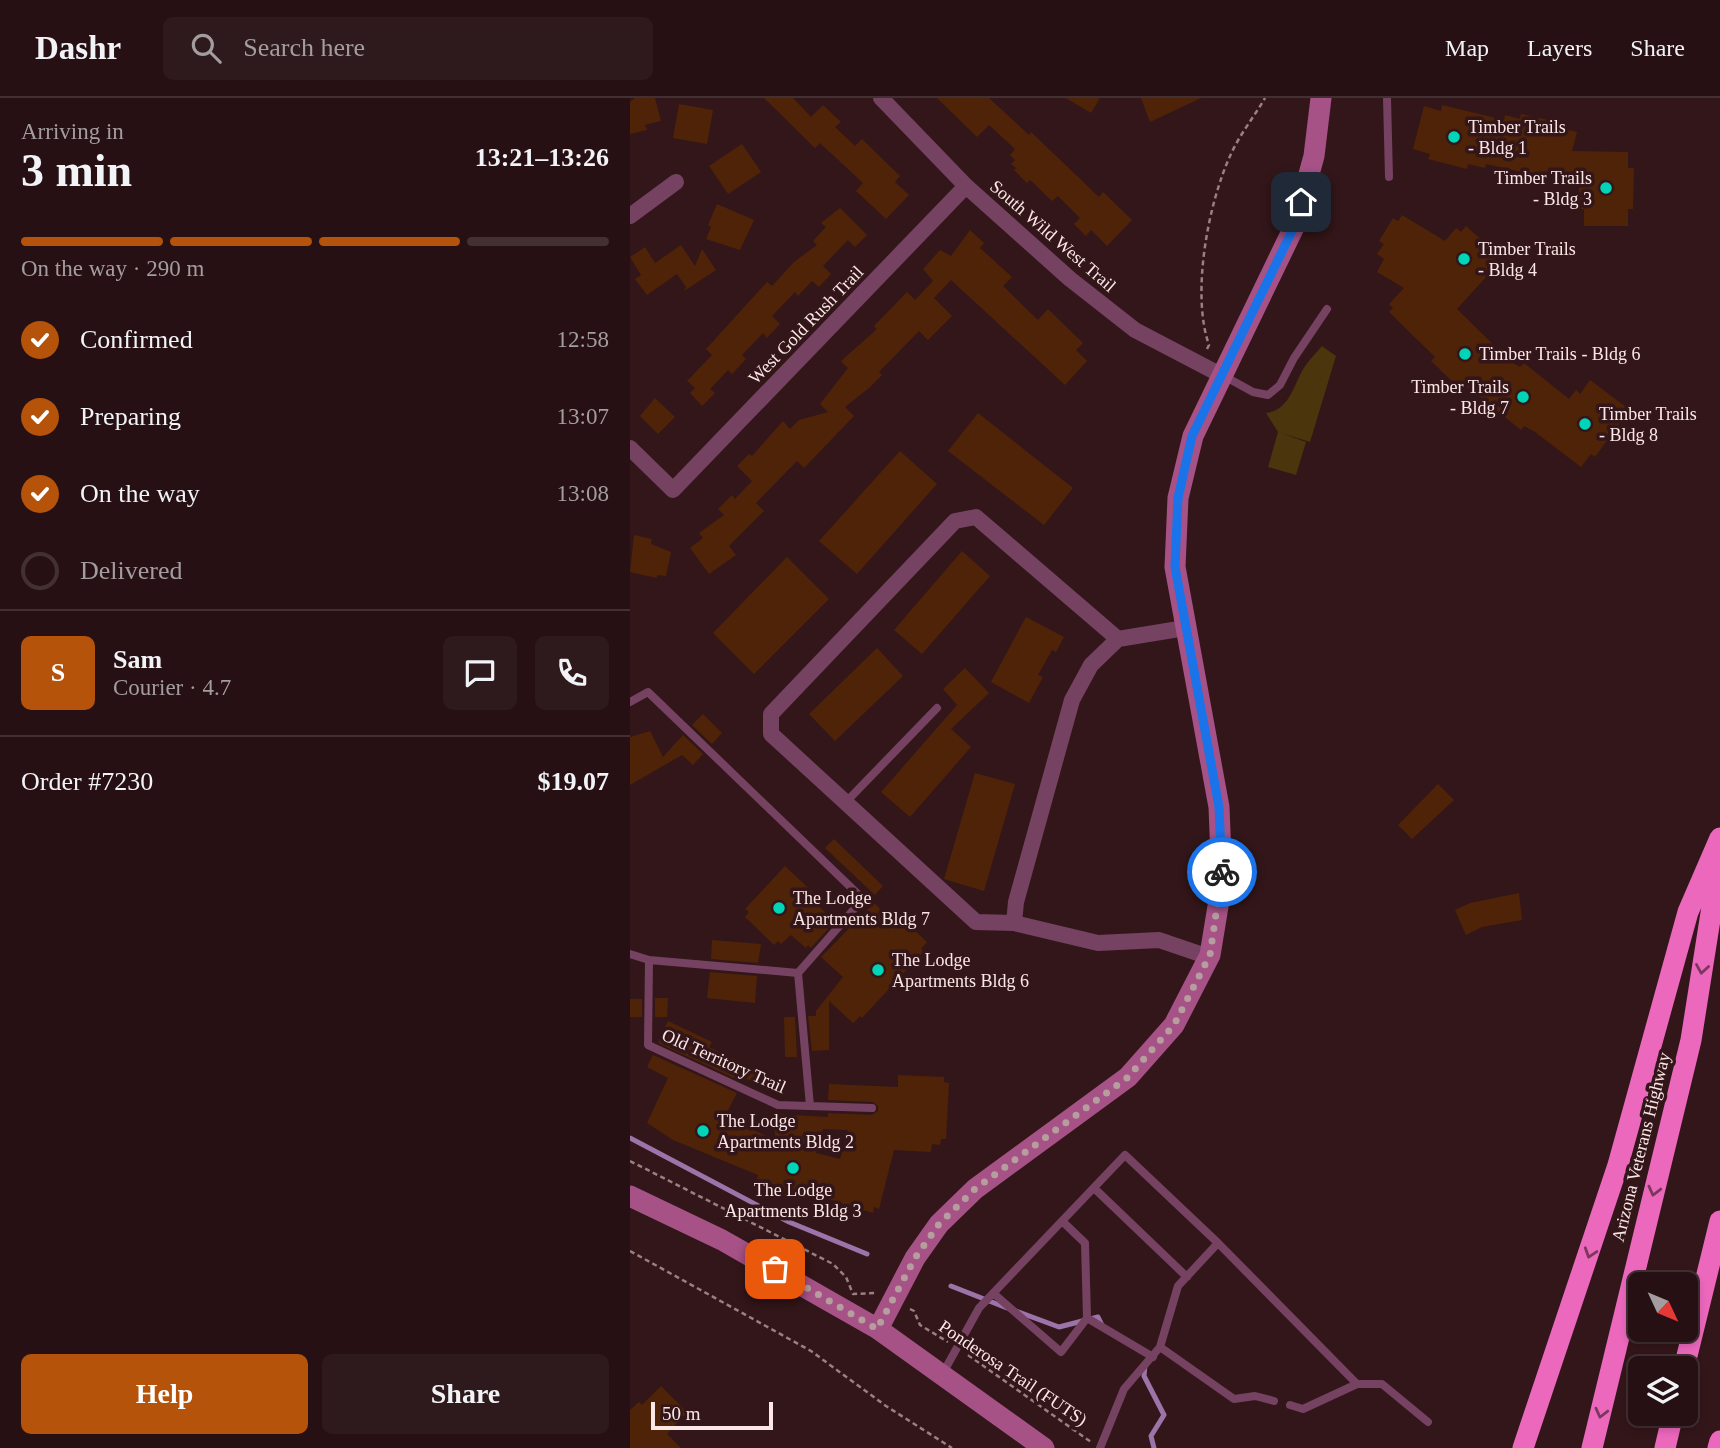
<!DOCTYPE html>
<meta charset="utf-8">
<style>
body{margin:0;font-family:Georgia,serif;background:#2e191c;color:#f1f3f6;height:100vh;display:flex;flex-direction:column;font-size:26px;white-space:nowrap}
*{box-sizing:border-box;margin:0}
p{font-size:23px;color:#a49da0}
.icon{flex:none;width:38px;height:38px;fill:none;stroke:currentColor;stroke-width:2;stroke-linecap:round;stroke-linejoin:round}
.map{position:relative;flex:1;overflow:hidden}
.side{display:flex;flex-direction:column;background:#261013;width:630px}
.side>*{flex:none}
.needle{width:46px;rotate:134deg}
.fabs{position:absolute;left:998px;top:1174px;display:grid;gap:14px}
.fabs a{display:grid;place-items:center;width:70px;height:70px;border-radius:10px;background:#261013;box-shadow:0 4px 10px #0003,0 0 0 2px #423033;font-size:35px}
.scale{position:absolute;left:21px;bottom:18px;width:122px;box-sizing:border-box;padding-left:7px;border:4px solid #fce7e7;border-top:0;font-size:19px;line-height:24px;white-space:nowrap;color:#fce7e7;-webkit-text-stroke:5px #331619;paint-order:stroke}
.pin{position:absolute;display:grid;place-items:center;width:60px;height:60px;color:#fff;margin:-30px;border-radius:14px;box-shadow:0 4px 10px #0006}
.courier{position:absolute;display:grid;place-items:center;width:70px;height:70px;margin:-35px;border:5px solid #1a73e8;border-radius:50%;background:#fff;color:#222;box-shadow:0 2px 9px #0007}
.head em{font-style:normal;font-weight:600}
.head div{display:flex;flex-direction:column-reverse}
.head{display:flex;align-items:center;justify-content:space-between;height:119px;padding:0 21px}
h1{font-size:46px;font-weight:600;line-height:52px}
.bar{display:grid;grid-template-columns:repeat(4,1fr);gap:10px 7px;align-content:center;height:84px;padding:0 21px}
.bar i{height:9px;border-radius:5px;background:#423033}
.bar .current{background:#b45309}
.bar p{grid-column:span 4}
.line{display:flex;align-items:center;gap:18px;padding:0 21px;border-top:2px solid #423033}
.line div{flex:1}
.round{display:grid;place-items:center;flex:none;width:74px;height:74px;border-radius:10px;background:#2e191c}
ol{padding:0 21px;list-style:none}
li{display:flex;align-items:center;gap:21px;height:77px}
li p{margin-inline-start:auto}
li .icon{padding:7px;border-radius:50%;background:#b45309;color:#fff;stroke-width:4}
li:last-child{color:#a49da0}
li i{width:38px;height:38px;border:4px solid #423033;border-radius:50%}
.action{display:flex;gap:14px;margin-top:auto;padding:14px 21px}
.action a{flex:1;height:80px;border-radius:10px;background:#b45309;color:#fff;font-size:28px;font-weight:600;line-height:80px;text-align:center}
.action a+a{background:#2e191c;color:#f1f3f6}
header{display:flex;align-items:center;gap:42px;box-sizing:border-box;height:98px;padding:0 35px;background:#261013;border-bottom:2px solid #423033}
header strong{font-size:33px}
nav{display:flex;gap:38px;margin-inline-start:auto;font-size:24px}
.search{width:490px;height:63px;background:#2e191c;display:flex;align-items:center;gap:18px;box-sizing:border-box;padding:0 24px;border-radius:10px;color:#a49da0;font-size:26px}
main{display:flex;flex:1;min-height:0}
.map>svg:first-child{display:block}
.green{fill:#4a350c}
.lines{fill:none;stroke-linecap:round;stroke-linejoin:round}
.stream{stroke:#9c74a9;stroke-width:5}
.building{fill:#4f2307;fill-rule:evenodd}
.path{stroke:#998081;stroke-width:2.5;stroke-dasharray:5 3.5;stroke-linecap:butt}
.lane{stroke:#764262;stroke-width:8}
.street{stroke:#764262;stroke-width:16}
.secondary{stroke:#a65286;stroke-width:21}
.highway{stroke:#ec68bd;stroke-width:21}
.oneway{stroke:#7d375b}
.done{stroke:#b69e9f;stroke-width:7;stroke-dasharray:0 12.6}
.route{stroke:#1a73e8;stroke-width:9}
.poi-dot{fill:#00d5b7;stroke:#331619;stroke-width:2.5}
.labels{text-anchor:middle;stroke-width:7;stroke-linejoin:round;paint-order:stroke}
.poi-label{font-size:18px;fill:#fce7e7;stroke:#331619;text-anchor:start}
.street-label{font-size:18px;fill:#fce7e7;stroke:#331619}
</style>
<header>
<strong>Dashr</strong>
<div class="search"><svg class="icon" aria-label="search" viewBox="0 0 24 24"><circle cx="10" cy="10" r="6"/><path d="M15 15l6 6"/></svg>Search here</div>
<nav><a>Map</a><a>Layers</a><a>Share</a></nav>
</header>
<main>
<section class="side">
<div class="head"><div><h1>3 min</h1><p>Arriving in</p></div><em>13:21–13:26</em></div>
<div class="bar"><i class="current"></i><i class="current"></i><i class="current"></i><i></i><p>On the way · 290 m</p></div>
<ol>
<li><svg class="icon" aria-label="check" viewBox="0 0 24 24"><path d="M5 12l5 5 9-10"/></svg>Confirmed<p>12:58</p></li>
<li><svg class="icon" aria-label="check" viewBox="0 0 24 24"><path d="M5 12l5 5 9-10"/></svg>Preparing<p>13:07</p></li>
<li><svg class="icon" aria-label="check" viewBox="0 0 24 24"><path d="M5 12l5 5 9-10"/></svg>On the way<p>13:08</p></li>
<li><i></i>Delivered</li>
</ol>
<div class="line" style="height:126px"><b class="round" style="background:#b45309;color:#fff">S</b><div><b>Sam</b><p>Courier · 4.7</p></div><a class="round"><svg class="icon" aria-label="chat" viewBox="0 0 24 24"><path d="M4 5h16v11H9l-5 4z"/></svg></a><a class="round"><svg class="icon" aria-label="phone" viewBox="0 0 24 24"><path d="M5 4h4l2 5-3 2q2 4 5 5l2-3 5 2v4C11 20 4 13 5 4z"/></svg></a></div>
<div class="line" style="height:91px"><div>Order #7230</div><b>$19.07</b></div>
<div class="action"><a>Help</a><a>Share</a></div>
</section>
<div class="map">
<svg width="1090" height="1350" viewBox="0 0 1090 1350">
<rect width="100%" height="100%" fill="#331619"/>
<path class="green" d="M692 248 706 258 680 344 651 335 676 344 666 377 638 369 648 334 636 315C657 313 663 291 671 275 676 265 685 256 692 248Z"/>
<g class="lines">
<path class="stream" d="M0 1040 159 1124 237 1156
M321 1188 377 1210
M386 1213 429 1229 468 1219 472 1227
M515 1267 514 1278 534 1317 521 1338 524 1350"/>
</g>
<path class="building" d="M5 0H25L31 23 15 27 17 32 0 36V4Z
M134 0H163L181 19 193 7 211 24 205 29 225 48 232 41 270 78 265 84 279 97 256 121 226 93 233 85 190 45 185 50Z
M307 0H359L399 37 401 34 469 99 473 94 502 122 477 148 461 132 456 138 444 126 450 120 428 98 422 103 400 82 397 85 384 72 386 70 381 66 385 62 380 57 385 51 359 27 347 39Z
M436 0H470L461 15Z
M511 0H571L520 24Z
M49 6 83 12 77 46 43 40Z
M812 7 874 22 875 17 890 21 891 16 932 25 931 30 947 34 942 53 998 54V70H1004L1003 111H998V128H954V111H949V81L921 75 919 80 856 66 855 70 838 66 837 71 798 61 800 56 783 51 794 8 811 13Z
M112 46 131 74 98 96 79 68Z
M87 106 124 122 110 152 76 141 81 129 78 127Z
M210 110 237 137 225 149 218 142 193 168 201 176 189 189 182 183 168 198 165 194 142 218 150 226 137 240 133 235 112 257 116 261 102 276 98 272 80 291 85 295 72 308 60 295 65 290 57 283 82 257 76 251 137 184 142 188 164 164 187 147 183 143 196 129 191 125Z
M772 117 815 143 826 130 831 134 836 128 868 157 863 163 867 167 827 211 881 264 890 269 894 265 939 301 946 292 950 296 960 282 996 309 986 322 990 325 965 359 961 356 951 369 905 334 894 328 891 332 833 286 829 290 801 263 805 259 759 214 763 210 759 206 774 190 747 174 754 161 747 156 754 146 749 143 763 120 768 123Z
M340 132 354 145 350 150 382 179 373 188 408 222 418 211 453 245 446 252 457 263 435 287 321 182 304 200 322 218 298 242 289 233 249 274 252 277 239 290 215 309 224 318 174 370 167 363 126 405 134 413 99 448 106 457 79 476 60 450 73 440 69 435 94 417 88 411 102 397 105 401 122 383 107 368 119 356 122 358 153 323 160 331 169 322 198 314 190 306 218 270 211 263 247 231 244 228 277 194 285 202 303 183 293 171 310 152 321 158Z
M51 147 65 168 72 151 86 172 54 193 56 189 47 176 17 197 5 181 11 177 0 159 15 149 25 165Z
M25 300 45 319 28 336 10 318Z
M348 315 443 390 414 427 318 353Z
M270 353 307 386 227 476 189 443Z
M4 437 22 441 21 446 41 454 36 478 27 477V480L0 474Z
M332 453 360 478 292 556 264 532Z
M157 459 199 501 124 576 83 535Z
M396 519 434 539 426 554 422 552 408 577 413 579 399 605 361 584Z
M247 550 273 578 205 643 179 616Z
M335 570 359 595 321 631 341 649 280 719 251 694 327 607 313 591Z
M73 616 92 635 82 646 62 627Z
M20 633 33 659 53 637 73 656 63 667 52 657 0 687V639Z
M345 675 385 686 354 793 314 781Z
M808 686 824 702 782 741 768 727Z
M204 741 253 788 245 797 195 750Z
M155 768 189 800 184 804 205 823 181 850 178 847 176 850 161 837 151 846 148 843 144 847 115 819 119 814 115 811Z
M889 795 892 822 852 829 836 837 825 812 840 805Z
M244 805 266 826 271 820 297 844 291 851 294 853 232 920 230 918 223 925 199 903V952L182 953 178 918H186V913L213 879 191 859Z
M82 842 131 846 128 865 81 861Z
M80 874 127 878 125 905 77 900Z
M25 900H38L37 919H25Z
M0 901H12V919H0Z
M154 919H165L167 959H155Z
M38 923 82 944 79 949 148 982 143 993 115 980 113 984 28 945Z
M23 957 107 995 97 1014 113 1021 110 1026 145 1042V1016L198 1019V1015L242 1017 248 1013V1008L243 1004 198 1002 199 986 268 989V977L314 979V984L319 985 316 1041H311L310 1047 302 1046 301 1054 264 1052 249 1111 244 1109 243 1115 176 1094 175 1099 131 1087 132 1082 127 1081 128 1077 43 1042 17 1025 38 980 17 969ZM193 1031 218 1032 210 1061 186 1055Z
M31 1288 57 1314 37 1336 51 1350H0V1312L9 1304 12 1307Z"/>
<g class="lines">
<path class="path" d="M577 251 579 247C561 196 578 105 601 56 610 36 624 19 635 0
M0 1063 203 1166 216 1179 223 1196 246 1195
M0 1153 181 1253 256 1308 322 1350
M280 1211 284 1213 290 1227 318 1244
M338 1257 461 1344"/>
<path class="lane" d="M757 0 759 79
M594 278 623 294 638 297 650 287 664 260 697 211
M0 604 18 594 233 801 168 875 19 862 0 856
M216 704 307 610
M19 862 18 947 148 1007 242 1010
M168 875 180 1008
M464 1090 557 1179
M588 1145 727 1286 673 1311 660 1307
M363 1195 431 1254 457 1220 455 1145 432 1123
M457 1220 523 1259
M530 1249 604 1301 625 1298 644 1303
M313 1275 349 1210 495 1057 588 1145 548 1188 530 1249 494 1291 470 1350
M727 1286H752L798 1324"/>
<path class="street" d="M251 0 336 88 440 181 505 232 591 277
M0 118 46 84
M0 350 43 392 336 88
M488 541 555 530
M384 825 386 804 442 602 461 567 488 541 346 419 325 423 141 616V636L346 824 384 825 468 845 529 842 579 859"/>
<path class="secondary" d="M0 1098 92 1142 248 1231 414 1350
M248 1231 285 1160 309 1126 345 1091 498 979 544 927 580 857 592 784 589 709 545 469 548 400 563 338 665 127 684 58 691 0"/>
<path class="highway" d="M1054 1270 1090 1123
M893 1350 988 1067 1058 814 1090 740
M962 1350 1061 942 1090 758
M1035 1350 1043 1316
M1088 1350 1090 1343"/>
</g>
<defs><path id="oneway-chevron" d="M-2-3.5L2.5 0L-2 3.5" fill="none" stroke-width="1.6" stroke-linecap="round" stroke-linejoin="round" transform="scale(1.75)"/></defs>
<g class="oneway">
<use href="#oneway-chevron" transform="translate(1072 871) rotate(99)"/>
<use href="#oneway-chevron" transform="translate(1024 1093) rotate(104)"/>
<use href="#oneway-chevron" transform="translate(960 1155) rotate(108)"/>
<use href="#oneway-chevron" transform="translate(971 1315) rotate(104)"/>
</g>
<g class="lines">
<path class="done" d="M145 1171 247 1231 285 1160 309 1126 345 1091 497 980 544 927 580 857 592 774"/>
<path class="route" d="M592 774 589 709 545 469 548 400 562 338 665 127 671 104"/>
</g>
<g class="poi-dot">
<circle cx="824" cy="39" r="7"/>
<circle cx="976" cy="90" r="7"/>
<circle cx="834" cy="161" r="7"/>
<circle cx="835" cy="256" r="7"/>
<circle cx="893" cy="299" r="7"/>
<circle cx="955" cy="326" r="7"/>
<circle cx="149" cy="810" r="7"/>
<circle cx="248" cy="872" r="7"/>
<circle cx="73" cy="1033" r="7"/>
<circle cx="163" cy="1070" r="7"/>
</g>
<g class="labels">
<g class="poi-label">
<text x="838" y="35">Timber Trails<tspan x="838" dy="21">- Bldg 1</tspan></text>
<text x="962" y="86" text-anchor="end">Timber Trails<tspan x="962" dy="21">- Bldg 3</tspan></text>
<text x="848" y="157">Timber Trails<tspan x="848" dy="21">- Bldg 4</tspan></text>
<text x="849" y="262">Timber Trails - Bldg 6</text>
<text x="879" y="295" text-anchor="end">Timber Trails<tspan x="879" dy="21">- Bldg 7</tspan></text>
<text x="969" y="322">Timber Trails<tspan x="969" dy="21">- Bldg 8</tspan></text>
<text x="163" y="806">The Lodge<tspan x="163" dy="21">Apartments Bldg 7</tspan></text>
<text x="262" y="868">The Lodge<tspan x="262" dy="21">Apartments Bldg 6</tspan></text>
<text x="87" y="1029">The Lodge<tspan x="87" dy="21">Apartments Bldg 2</tspan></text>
<text x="163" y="1098" text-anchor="middle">The Lodge<tspan x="163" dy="21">Apartments Bldg 3</tspan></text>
</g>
<g class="street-label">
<text transform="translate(423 138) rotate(41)" y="6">South Wild West Trail</text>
<text transform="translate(176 227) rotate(-46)" y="6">West Gold Rush Trail</text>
<text transform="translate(94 963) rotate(24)" y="6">Old Territory Trail</text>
<text transform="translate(1011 1049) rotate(-76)" y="6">Arizona Veterans Highway</text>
<text transform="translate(383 1275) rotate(34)" y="6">Ponderosa Trail (FUTS)</text>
</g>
</g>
</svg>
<div class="fabs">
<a><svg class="needle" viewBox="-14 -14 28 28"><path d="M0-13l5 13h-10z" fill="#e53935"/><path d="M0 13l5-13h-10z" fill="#a49da0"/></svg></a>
<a><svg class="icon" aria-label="layers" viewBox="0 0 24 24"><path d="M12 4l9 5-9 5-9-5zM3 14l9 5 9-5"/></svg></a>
</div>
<div class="scale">50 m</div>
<div class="pin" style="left:145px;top:1171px;background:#ea580c"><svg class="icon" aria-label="bag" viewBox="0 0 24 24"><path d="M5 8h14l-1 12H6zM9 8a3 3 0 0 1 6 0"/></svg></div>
<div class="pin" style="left:671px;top:104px;background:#1f2937"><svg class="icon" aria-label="home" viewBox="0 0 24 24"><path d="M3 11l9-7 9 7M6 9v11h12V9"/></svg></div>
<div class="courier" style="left:592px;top:774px"><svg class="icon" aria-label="bike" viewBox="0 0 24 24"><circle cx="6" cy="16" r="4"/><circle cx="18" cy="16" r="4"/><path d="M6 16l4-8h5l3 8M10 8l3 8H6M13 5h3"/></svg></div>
</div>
</main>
